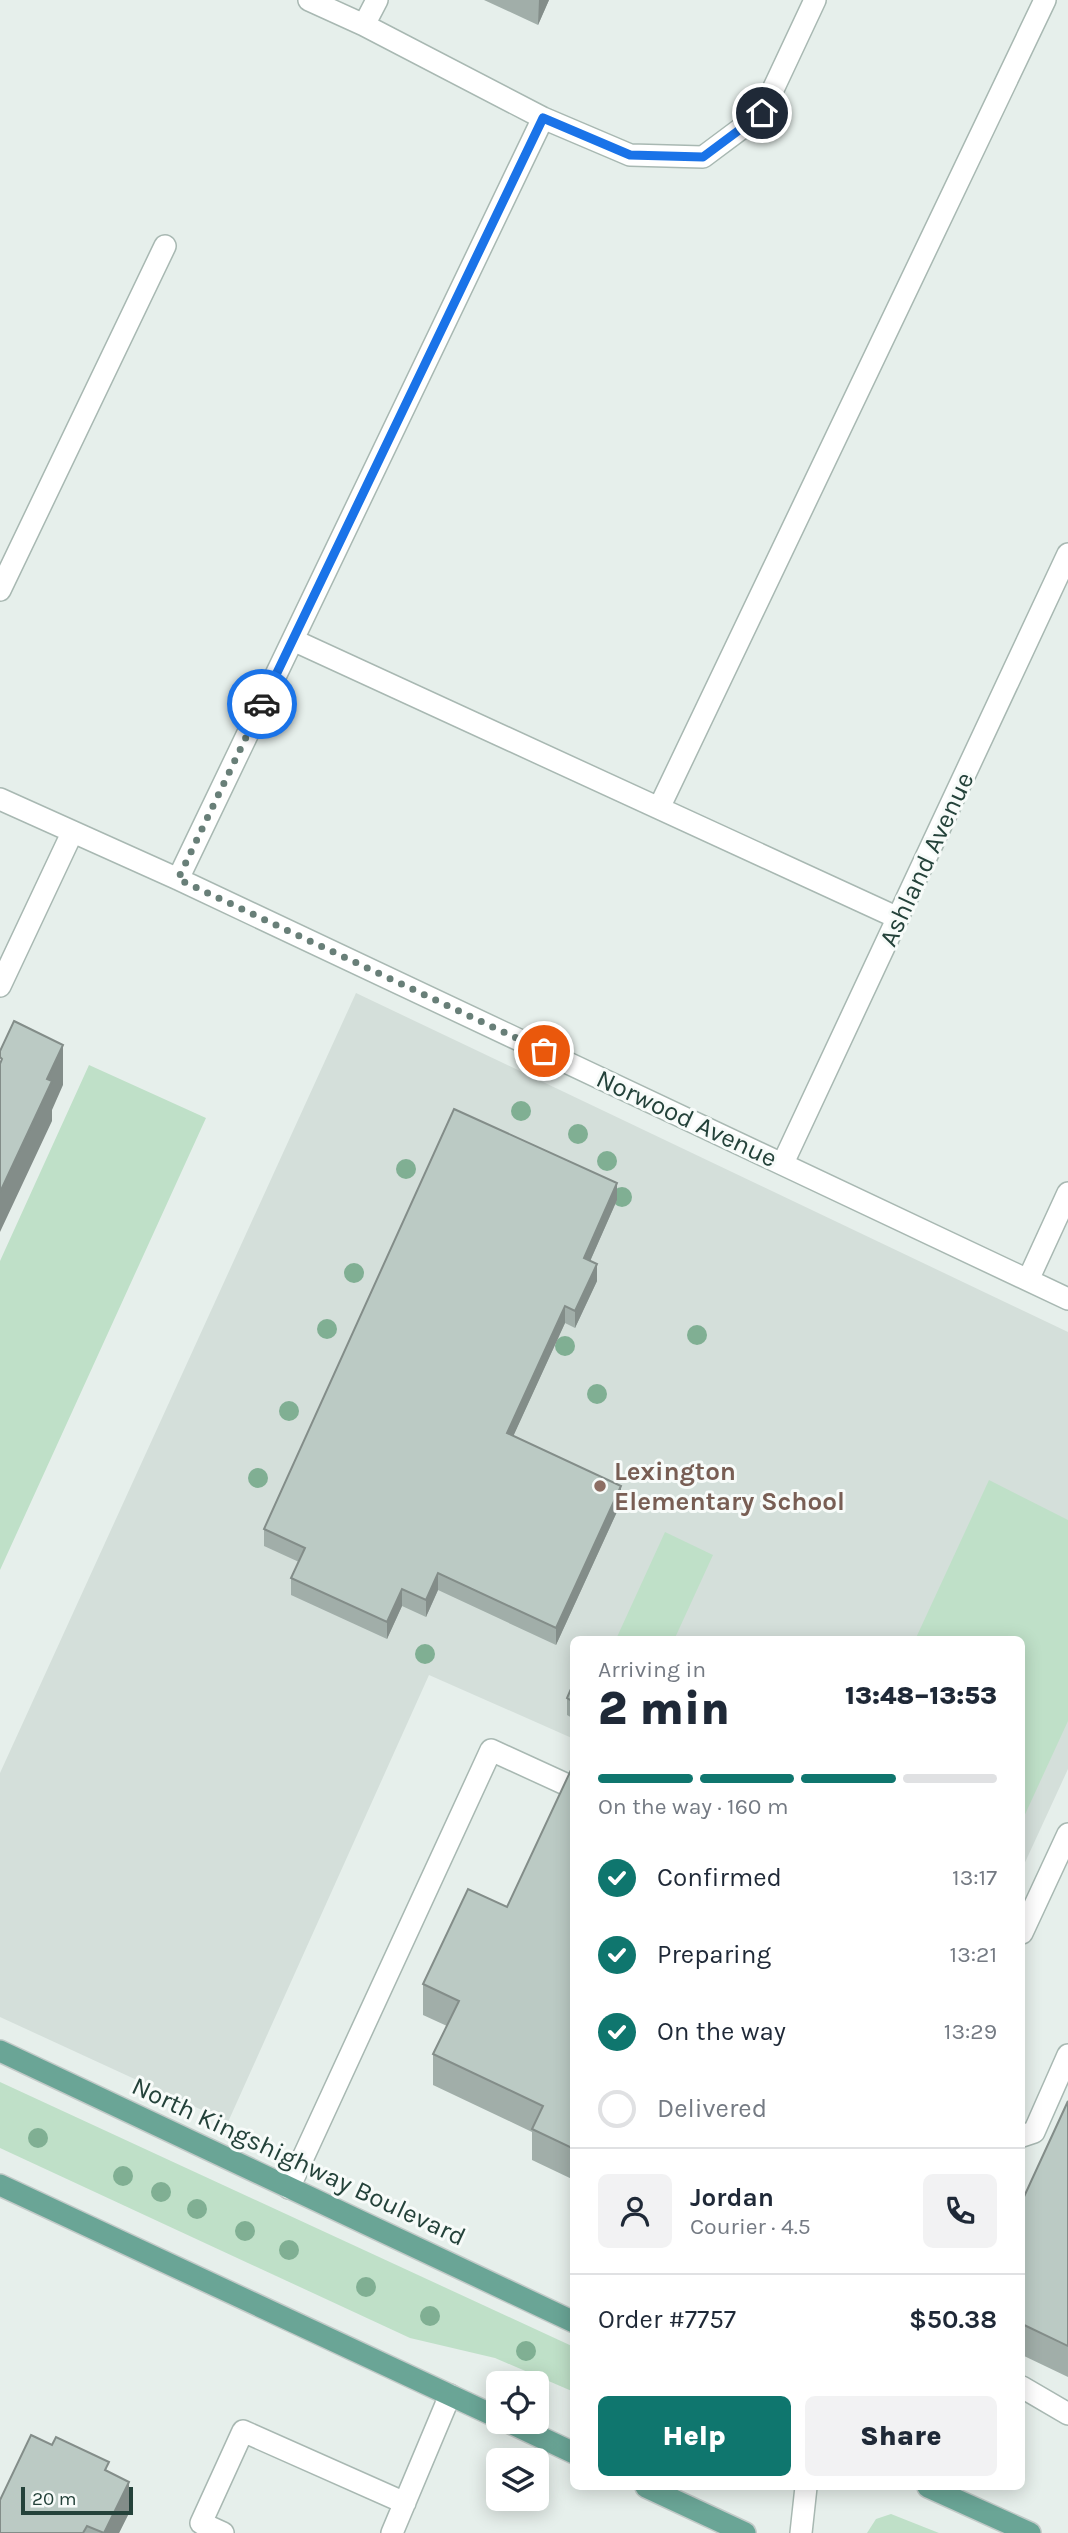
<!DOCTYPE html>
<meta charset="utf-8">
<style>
body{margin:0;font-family:Karla,sans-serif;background:#f2f2f3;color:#1f2937;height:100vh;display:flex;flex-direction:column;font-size:26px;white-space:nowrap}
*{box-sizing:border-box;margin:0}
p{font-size:23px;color:#747a83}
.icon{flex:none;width:38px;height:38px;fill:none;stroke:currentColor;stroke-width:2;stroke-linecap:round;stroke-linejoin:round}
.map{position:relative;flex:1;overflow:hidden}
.details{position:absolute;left:570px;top:1636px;width:455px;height:854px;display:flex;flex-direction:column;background:#fff;border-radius:10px;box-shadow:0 4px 18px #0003}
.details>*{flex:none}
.buttons{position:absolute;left:486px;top:2371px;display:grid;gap:14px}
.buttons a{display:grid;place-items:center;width:63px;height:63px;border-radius:10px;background:#fff;box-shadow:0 4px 18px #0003;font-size:35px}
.scale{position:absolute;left:21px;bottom:18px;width:112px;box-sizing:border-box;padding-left:7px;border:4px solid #24423a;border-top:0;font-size:19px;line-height:24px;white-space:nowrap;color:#24423a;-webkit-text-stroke:5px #f7fbf9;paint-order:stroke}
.pin{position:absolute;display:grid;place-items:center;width:60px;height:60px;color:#fff;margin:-30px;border:4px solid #fff;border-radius:50%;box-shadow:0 2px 7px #0007}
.courier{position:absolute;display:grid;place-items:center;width:70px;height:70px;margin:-35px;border:5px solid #1a73e8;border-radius:50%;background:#fff;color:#222;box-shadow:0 2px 9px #0007}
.overview em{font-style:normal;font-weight:800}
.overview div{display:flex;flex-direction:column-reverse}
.overview{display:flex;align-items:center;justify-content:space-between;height:119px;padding:0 28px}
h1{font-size:46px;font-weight:800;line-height:52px}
.bar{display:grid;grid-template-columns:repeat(4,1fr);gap:10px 7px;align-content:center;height:84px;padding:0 28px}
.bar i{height:9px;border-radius:5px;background:#e0e1e3}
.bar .on{background:#0f766e}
.bar p{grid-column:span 4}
.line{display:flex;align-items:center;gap:18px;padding:0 28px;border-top:2px solid #e0e1e3}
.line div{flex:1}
.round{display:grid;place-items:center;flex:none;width:74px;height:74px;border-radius:10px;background:#f2f2f3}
ol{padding:0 28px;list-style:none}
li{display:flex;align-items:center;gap:21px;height:77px}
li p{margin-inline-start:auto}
li .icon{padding:7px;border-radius:50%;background:#0f766e;color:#fff;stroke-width:4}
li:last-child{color:#747a83}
li i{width:38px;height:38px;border:4px solid #e0e1e3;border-radius:50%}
.primary-button{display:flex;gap:14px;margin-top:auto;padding:14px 28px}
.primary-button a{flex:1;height:80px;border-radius:10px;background:#0f766e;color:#fff;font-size:28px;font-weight:800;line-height:80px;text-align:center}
.primary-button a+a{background:#f2f2f3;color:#1f2937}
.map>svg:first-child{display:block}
.built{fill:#d4dfda}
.green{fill:#bfe0c8}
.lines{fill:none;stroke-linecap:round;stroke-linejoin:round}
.minor-casing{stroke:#a8b8b2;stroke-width:24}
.major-casing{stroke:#c2cac8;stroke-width:24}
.minor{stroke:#fff;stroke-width:21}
.major{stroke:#6aa596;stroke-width:21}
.tree{fill:#80af93}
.wall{fill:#a1aea9}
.shaded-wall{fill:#838d89}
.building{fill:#bbcac4;stroke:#838d89;stroke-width:2}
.done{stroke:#687f78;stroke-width:7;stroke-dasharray:0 12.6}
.route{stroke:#1a73e8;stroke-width:9}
.education-dot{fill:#8d6e63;stroke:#f7fbf9;stroke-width:2.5}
.labels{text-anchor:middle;stroke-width:6;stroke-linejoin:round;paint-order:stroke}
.street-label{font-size:26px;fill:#24423a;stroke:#f7fbf9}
.education-label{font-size:26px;font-weight:bold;fill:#785e54;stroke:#f7fbf9;text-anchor:start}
</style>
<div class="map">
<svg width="1068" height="2533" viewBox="0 0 1068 2533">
<rect width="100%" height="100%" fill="#e6efeb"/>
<path class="built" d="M356 993 1068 1332V1769L1022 1869V1640H574V1739L429 1675 228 2122 0 2017V1773Z"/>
<path class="green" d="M89 1065 206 1118 0 1570V1261Z
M989 1480 1068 1520V1721L1022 1821V1640H915Z
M665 1532 713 1555 674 1640H619L617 1637Z
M0 2082 574 2347V2392L495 2358 410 2338 0 2148Z
M891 2514 939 2533H867L876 2519Z"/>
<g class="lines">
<defs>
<path id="minor" d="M309 0 364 25 543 118 630 155 703 157 762 113 815 0
M364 25 377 0
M0 590 165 246
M293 640 898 918
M0 799 178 879 1068 1299
M659 808 1045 0
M178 879 543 118
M0 986 72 833
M783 1163 1068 554
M1028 1280 1068 1193
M1022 1933 1068 1834
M1022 2136 1034 2132 1068 2055
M289 2188 491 1750 574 1788
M1022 2387 1068 2414
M223 2533 201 2523 243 2431 405 2503
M392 2533 450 2395
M801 2533 806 2487"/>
<path id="major" d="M0 2051 574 2322
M0 2185 499 2418
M508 2422 574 2453
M646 2487 745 2533
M928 2487 1030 2533"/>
</defs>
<use href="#minor" class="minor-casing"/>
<use href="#major" class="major-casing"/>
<use href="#minor" class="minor"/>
<use href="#major" class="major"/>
</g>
<g class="tree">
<circle cx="521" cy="1111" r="10"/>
<circle cx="578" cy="1134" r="10"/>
<circle cx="607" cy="1161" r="10"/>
<circle cx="406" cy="1169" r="10"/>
<circle cx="622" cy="1197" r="10"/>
<circle cx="354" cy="1273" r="10"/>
<circle cx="327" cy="1329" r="10"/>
<circle cx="697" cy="1335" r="10"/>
<circle cx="565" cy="1346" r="10"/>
<circle cx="597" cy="1394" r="10"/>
<circle cx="289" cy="1411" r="10"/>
<circle cx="258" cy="1478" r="10"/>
<circle cx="425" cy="1654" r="10"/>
<circle cx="38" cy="2138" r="10"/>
<circle cx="123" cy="2176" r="10"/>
<circle cx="161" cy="2192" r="10"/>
<circle cx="197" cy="2209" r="10"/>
<circle cx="245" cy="2231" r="10"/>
<circle cx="289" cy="2250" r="10"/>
<circle cx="366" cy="2287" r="10"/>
<circle cx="430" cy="2316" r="10"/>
<circle cx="526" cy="2351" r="10"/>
</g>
<path class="wall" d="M484 0H549L538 25Z
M617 1200 590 1261 597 1281 575 1328 565 1323 513 1436 621 1503 556 1645 438 1590 426 1617 402 1606 387 1639 291 1595V1578L299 1562 264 1546V1529Z
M574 1682V1719L567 1715V1698Z
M574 1771V2180L532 2160V2132L433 2085V2054L447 2026 423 2015V1984L507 1907Z
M1068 2101V2377L1022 2355V2201Z
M109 2472 129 2513 119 2533H0Z"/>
<path class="shaded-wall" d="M539 0H549L538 25Z
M63 1045V1085L52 1110V1121L0 1232V1192L47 1079Z
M617 1183V1200L584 1275V1258Z
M597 1264V1281L575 1328V1311Z
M565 1306V1323L507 1450V1433Z
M621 1486V1503L556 1645V1628Z
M438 1573V1590L426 1617V1600Z
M402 1589V1606L387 1639V1622Z
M129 2482V2513L119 2533H104Z"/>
<path class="building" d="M14 1021 63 1045 47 1079 52 1081 0 1192V1064L2 1059 0 1057V1051Z
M454 1109 617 1183 584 1258 597 1264 575 1311 565 1306 507 1433 621 1486 556 1628 438 1573 426 1600 402 1589 387 1622 291 1578 305 1548 264 1529Z
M574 1682V1702L567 1698Z
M571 1770 574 1771V2149L532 2129 543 2106 433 2054 459 2001 423 1984 468 1889 507 1907Z
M1068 2101V2346L1022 2324V2201Z
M31 2435 52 2445 56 2437 109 2462 105 2470 129 2482 104 2533 87 2526 83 2533H0V2500Z"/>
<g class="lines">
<path class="done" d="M262 704 178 879 544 1051"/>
<path class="route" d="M262 704 543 118 630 155 703 157 762 113"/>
</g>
<circle class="education-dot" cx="600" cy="1486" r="7"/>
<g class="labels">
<g class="street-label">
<text transform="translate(926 859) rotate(-65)" y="9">Ashland Avenue</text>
<text transform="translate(687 1118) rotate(25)" y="9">Norwood Avenue</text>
<text transform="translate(299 2161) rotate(25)" y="9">North Kingshighway Boulevard</text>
</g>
<g class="education-label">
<text x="614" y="1480">Lexington<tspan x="614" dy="30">Elementary School</tspan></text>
</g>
</g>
</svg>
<div class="buttons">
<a><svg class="icon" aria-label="locate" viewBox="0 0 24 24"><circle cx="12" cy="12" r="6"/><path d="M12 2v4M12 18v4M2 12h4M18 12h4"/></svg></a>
<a><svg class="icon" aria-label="layers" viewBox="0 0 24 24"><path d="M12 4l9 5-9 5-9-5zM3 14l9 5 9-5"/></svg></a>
</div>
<div class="scale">20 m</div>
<div class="pin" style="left:544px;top:1051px;background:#ea580c"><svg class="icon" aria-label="bag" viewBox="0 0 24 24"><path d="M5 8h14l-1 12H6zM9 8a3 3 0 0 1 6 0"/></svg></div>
<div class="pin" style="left:762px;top:113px;background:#1f2937"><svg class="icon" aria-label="home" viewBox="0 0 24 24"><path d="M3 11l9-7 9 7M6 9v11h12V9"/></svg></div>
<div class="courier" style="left:262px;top:704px"><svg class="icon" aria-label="car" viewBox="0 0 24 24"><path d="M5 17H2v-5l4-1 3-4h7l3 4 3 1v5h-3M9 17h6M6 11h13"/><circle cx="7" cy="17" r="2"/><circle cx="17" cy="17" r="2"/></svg></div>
<section class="details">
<div class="overview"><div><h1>2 min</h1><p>Arriving in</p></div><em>13:48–13:53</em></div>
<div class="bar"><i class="on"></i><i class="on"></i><i class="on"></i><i></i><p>On the way · 160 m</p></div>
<ol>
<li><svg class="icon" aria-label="check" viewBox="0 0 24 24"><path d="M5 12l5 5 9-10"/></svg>Confirmed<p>13:17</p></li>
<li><svg class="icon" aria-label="check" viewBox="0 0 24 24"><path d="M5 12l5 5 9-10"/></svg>Preparing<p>13:21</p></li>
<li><svg class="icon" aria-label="check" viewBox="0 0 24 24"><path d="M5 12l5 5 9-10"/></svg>On the way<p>13:29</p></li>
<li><i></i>Delivered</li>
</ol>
<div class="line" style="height:126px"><a class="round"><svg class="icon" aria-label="person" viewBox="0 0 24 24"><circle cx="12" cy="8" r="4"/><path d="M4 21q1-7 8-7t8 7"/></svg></a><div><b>Jordan</b><p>Courier · 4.5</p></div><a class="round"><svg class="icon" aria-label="phone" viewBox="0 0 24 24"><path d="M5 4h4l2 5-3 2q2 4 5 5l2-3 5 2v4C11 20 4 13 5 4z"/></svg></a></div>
<div class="line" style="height:91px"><div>Order #7757</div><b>$50.38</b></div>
<div class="primary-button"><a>Help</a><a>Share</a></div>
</section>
</div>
